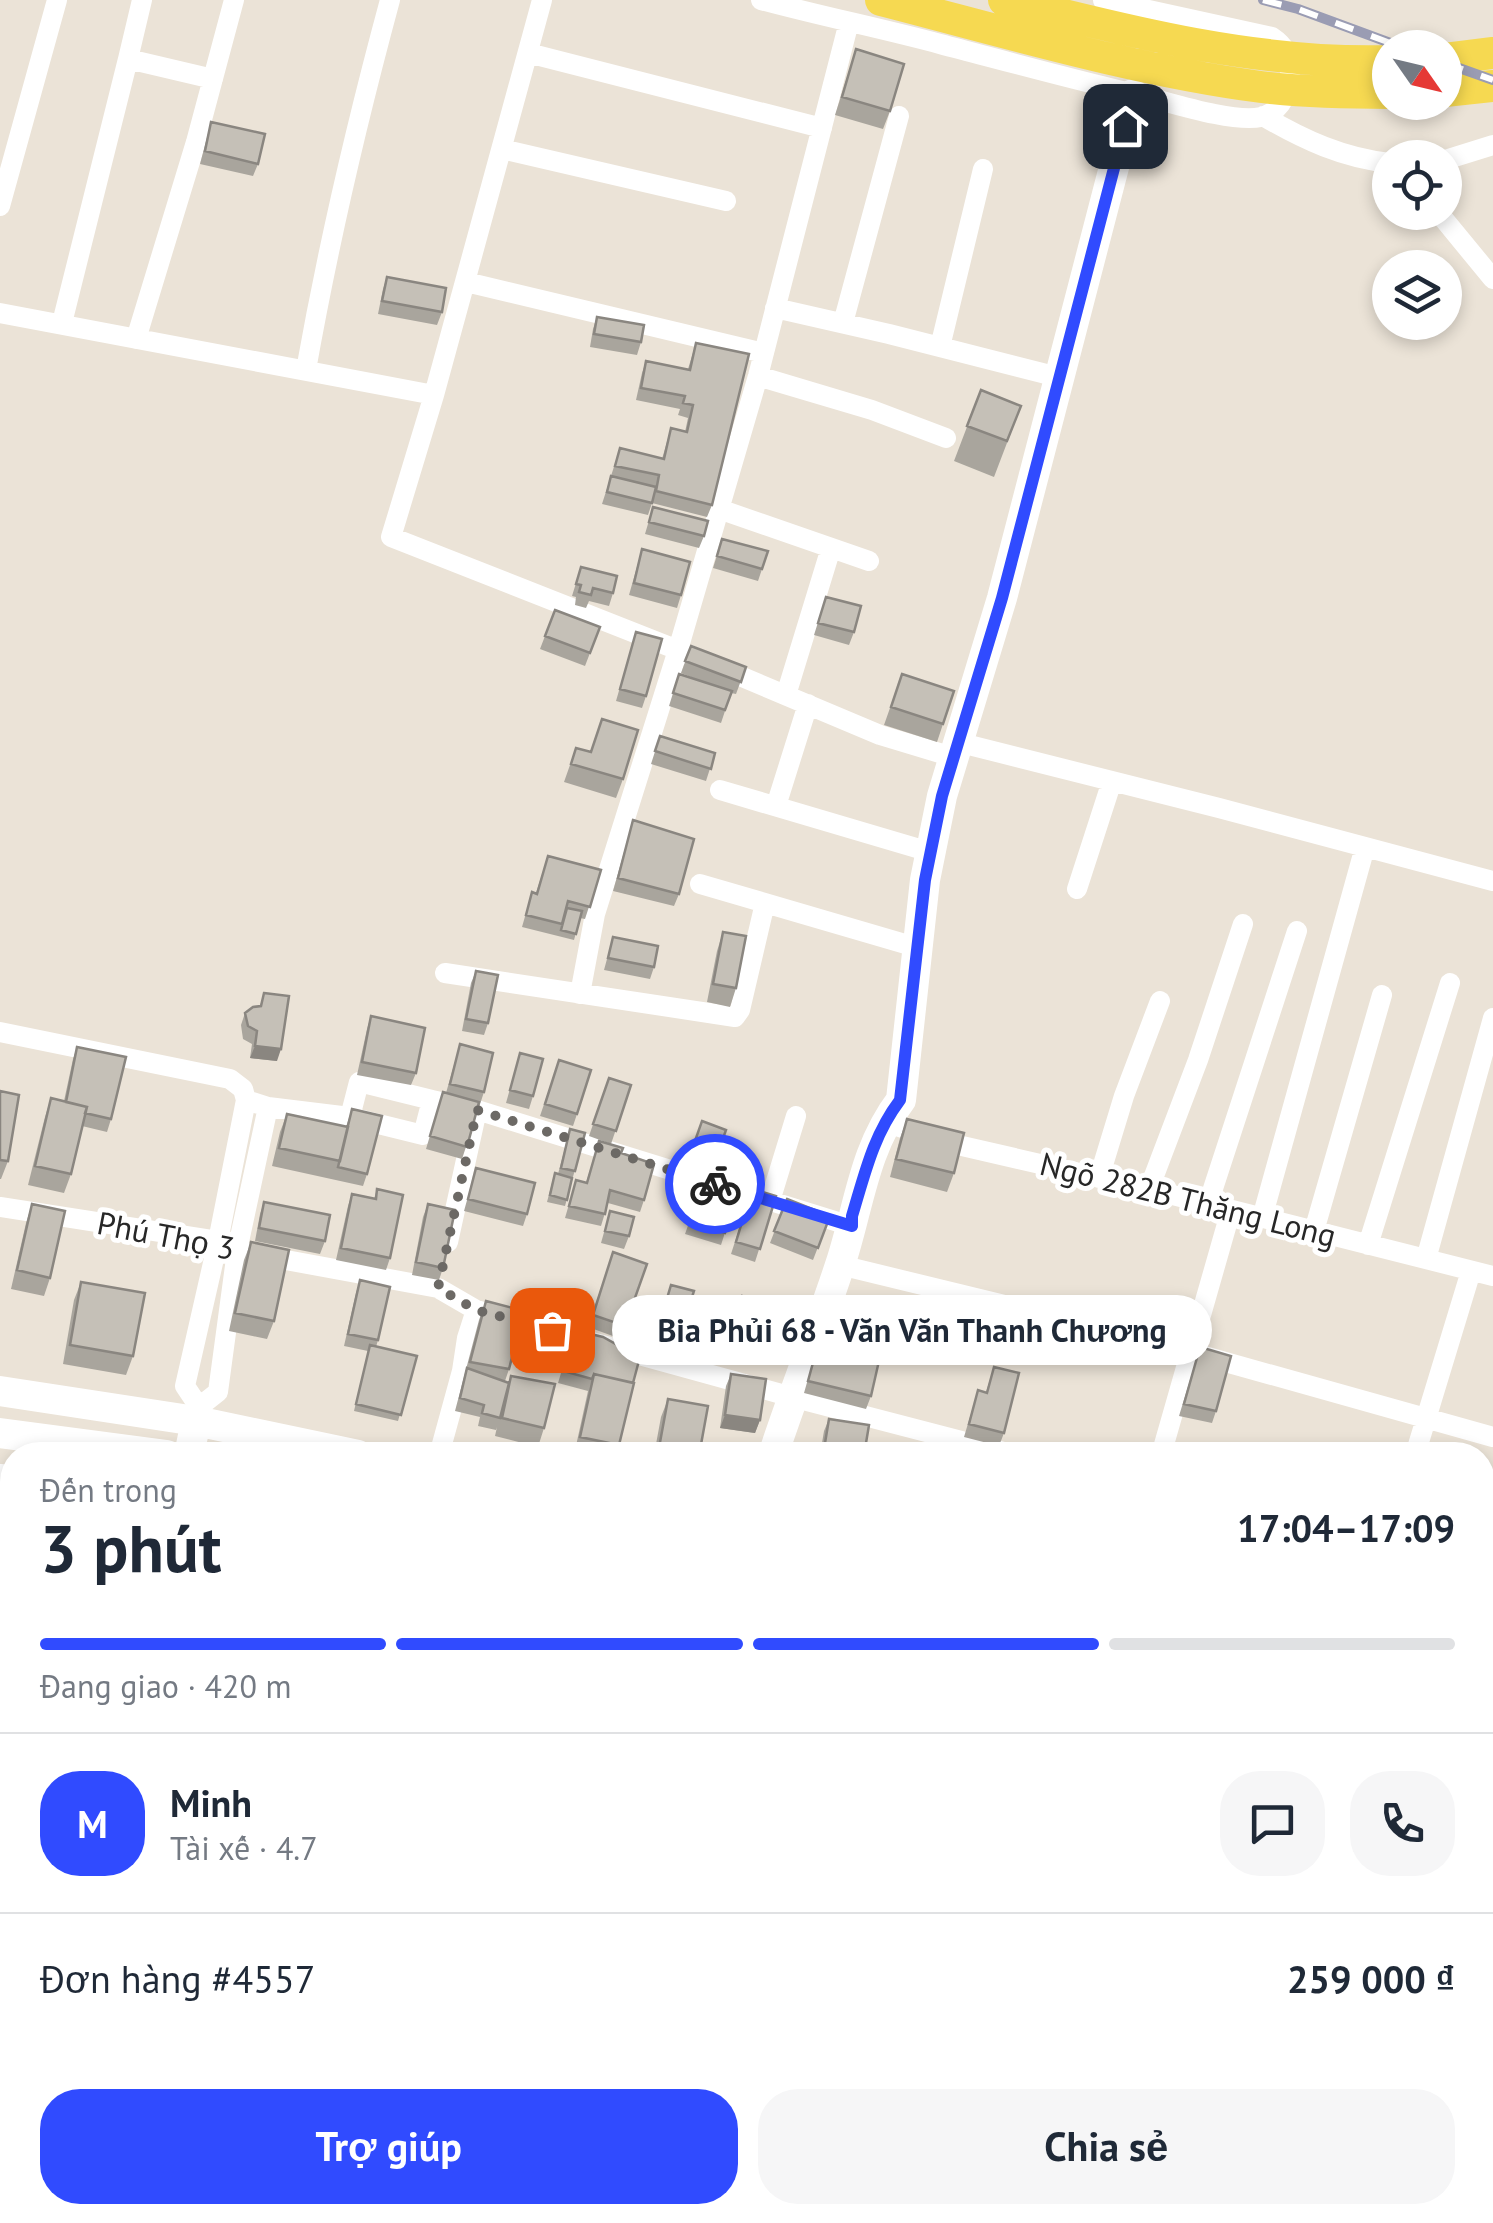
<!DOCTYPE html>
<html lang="vi">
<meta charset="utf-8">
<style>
body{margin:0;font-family:"PT Sans",sans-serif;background:#f6f6f7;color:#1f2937;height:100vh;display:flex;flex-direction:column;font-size:38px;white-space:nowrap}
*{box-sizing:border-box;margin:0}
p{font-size:32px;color:#747a83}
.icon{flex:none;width:55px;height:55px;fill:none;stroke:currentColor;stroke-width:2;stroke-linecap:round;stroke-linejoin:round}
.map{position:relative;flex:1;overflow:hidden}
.panel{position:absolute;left:0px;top:1442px;width:1495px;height:782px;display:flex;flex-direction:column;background:#fff;border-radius:40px 40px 0 0;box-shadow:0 5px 15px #0003}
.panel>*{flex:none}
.needle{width:65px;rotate:124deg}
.tools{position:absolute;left:1372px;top:30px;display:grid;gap:20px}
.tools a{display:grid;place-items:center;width:90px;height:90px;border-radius:50%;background:#fff;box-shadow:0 5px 15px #0003;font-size:50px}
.pin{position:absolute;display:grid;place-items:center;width:85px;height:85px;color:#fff;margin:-42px;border-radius:20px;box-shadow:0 5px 15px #0006}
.courier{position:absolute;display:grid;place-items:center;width:100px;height:100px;margin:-50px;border:8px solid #304bff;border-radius:50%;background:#fff;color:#222;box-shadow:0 2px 12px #0007}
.bubble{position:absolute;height:70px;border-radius:35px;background:#fff;box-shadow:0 5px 15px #0003;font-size:32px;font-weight:700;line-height:70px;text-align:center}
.headline em{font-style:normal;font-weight:700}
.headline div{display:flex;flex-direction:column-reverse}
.headline{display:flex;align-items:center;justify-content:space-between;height:170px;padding:0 40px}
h1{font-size:65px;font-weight:700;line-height:75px}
.bar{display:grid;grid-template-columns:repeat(4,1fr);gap:15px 10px;align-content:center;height:120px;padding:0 40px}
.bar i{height:12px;border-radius:8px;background:#e0e1e3}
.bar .on{background:#304bff}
.bar p{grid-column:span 4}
.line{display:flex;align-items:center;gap:25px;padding:0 40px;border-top:2px solid #e0e1e3}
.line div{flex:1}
.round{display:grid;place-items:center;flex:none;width:105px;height:105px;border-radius:40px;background:#f6f6f7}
.button{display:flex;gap:20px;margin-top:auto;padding:20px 40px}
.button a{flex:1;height:115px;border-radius:40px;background:#304bff;color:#fff;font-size:40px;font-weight:700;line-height:115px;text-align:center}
.button a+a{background:#f6f6f7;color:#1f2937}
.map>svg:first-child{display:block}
.airport{fill:#d3d5e3}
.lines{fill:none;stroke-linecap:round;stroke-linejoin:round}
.street{stroke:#fff;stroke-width:20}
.secondary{stroke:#fff;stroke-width:30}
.primary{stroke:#f6d951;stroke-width:32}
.rail-casing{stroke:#9a9cb3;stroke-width:10}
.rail{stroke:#fff;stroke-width:6;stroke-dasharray:19;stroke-linecap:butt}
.wall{fill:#a9a59d}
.shaded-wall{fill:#8a8680}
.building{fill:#c5c0b7;stroke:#8a8680;stroke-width:2.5}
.done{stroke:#6c6965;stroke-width:10;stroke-dasharray:0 18}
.route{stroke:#304bff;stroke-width:12}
.labels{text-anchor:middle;stroke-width:10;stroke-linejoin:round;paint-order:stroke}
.street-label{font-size:32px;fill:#272727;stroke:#fff}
</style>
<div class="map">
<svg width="1493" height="2223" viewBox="0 0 1493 2223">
<rect width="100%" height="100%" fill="#ebe3d7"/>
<path class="airport" d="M0 1521 12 1522V2212H1482L1483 2013 1493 2018V2223H0Z"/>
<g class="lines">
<path class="street" d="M542 0 434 395 391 537 678 650 880 735 953 757
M761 0C820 16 880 28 940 44 1009 62 1078 81 1148 97 1175 104 1235 123 1261 117 1283 111 1290 90 1290 69 1290 54 1284 45 1272 37L1103 0
M528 53 822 128
M128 59 142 0
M1263 116C1304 140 1343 158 1390 163
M502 149 726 201
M1445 160 1493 145
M0 206 57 0
M1438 212 1493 279
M466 282 764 353
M775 308 889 334 1058 377
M0 313 434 395
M62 323 128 59 213 79
M843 323 899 116
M136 339 196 142 234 0
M940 347 983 169
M306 370C328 246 357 122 390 0
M758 376 872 410 946 438
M719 509 869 561
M786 695 831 548
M957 742 1219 808 1493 881
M720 790 930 852
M776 806 808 704
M700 884 919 948
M1077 889 1112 781
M445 973 735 1017 740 1010 765 903
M580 994 595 914 678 650 758 376 849 22
M0 1032 230 1079 243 1089 246 1100 268 1107 350 1117 423 1135 432 1100 477 1110 851 1226
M350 1117 359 1082 432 1100
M884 1122 949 1143 1149 1189 1493 1276
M1099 1178 1124 1096 1160 1001
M1149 1189 1198 1060 1243 924
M770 1201 796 1116
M1208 1204 1297 931
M0 1207 218 1241 237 1251 438 1288 476 1310 792 1397 1015 1455
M1262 1218 1365 847
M1314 1231 1382 995
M448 1242 477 1110
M1368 1245 1450 983
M1426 1259 1493 1018
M840 1265 1140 1338 1493 1437
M199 1407 185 1386 218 1241 246 1100
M199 1407 218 1392 237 1251 268 1107
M439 1455 462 1371 467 1338 476 1310
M1161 1455 1231 1210
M1415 1455 1471 1271
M1482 1575 1493 1578
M1482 1819 1493 1824
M1482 2070 1493 2075
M1482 2111 1493 2117"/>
<path class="secondary" d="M0 1391 196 1421 358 1455
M0 1433 167 1455
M189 1455 196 1421
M773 1455C794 1391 819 1329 840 1265 859 1208 863 1150 901 1100L925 880 942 796 1002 598 1133 94
M0 1479 12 1480
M1482 1907 1493 1912
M1482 1972 1493 1977"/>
<path class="primary" d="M881 0C1006 32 1132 70 1261 87 1303 92 1347 93 1390 93
M1004 0C1129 32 1260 65 1390 61
M1445 59 1493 53
M1445 91 1493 86"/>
<defs>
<path id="rail" d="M1263 0 1298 9 1404 48
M1445 63 1493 80"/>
</defs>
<use href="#rail" class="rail-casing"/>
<use href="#rail" class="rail"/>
</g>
<path class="wall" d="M856 49 890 111 883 129 835 115Z
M211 122 258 164 253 176 200 164Z
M387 277 442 312 437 325 378 314 383 289Z
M597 317 641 342 637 355 590 347 593 329Z
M696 343 712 505 707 517 652 503 648 515 602 504 620 448 662 459 671 428 685 432 688 418 678 415 680 409 636 400 642 373 646 361 688 369Z
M981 390 1021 406 994 477 954 461Z
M653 507 704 536 699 548 645 534Z
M722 539 768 551 758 581 713 568Z
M642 549 681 595 677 608 629 595Z
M581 567 613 593 609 606 589 601 586 608 575 605 576 597 572 596Z
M826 597 854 632 849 645 814 635Z
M555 610 600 627 585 666 540 649Z
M636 632 646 696 642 708 616 701Z
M691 646 746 667 736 694 731 693 721 723 669 706 679 674 706 683 681 673Z
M902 674 954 691 937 742 884 725Z
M602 719 623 779 616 798 564 782 576 748 591 752Z
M660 736 715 753 706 781 651 764Z
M633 820 679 894 674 906 613 891Z
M548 856 601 870 585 919 580 918 574 940 558 936 559 933 558 936 522 927 532 892 536 893Z
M723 932 736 988 730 1007 707 1002 717 951Z
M613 937 654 967 650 979 604 970Z
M476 971 488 1023 484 1035 462 1031 471 983Z
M264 993 277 1061 250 1058 252 1044 243 1039 241 1025 245 1013 260 1006Z
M371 1016 416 1073 411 1085 357 1075 367 1029Z
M460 1044 484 1092 462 1159 426 1149 443 1092 446 1093Z
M77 1047 111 1119 107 1132 82 1126 71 1174 64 1193 28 1185 45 1117 51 1098 64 1101 73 1059Z
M520 1053 533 1096 529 1109 506 1103Z
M559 1060 577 1114 573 1126 540 1116Z
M609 1078 631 1085 611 1144 589 1136Z
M0 1091 8 1161 1 1179H0Z
M352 1109 367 1174 363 1186 272 1166 280 1132 287 1114 346 1127Z
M907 1119 954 1173 947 1192 890 1177 900 1138Z
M702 1121 726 1130 709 1176 740 1186 721 1245 685 1234 706 1175 685 1167Z
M570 1129 585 1133 565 1206 547 1202 553 1179 558 1174Z
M599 1141 621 1153 644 1200 640 1212 608 1203 601 1226 565 1218 576 1180 586 1183Z
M476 1168 527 1214 523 1226 464 1211Z
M377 1189 390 1258 386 1270 336 1260 348 1206 352 1194 374 1199Z
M752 1189 776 1196 755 1262 731 1254Z
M787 1199 830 1216 813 1260 770 1243Z
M264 1202 325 1241 320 1254 255 1241 260 1214Z
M32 1204 50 1278 44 1296 11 1289 26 1223Z
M428 1204 443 1268 439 1280 412 1275 423 1217Z
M610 1211 629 1236 624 1249 601 1243Z
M251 1242 274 1321 267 1339 229 1331 244 1260Z
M613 1252 647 1264 621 1339 588 1327Z
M360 1280 378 1340 376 1347 417 1356 398 1421 354 1411 368 1351 344 1346 356 1293Z
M81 1282 133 1356 126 1375 63 1364 74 1300Z
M671 1285 694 1291 677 1341 655 1334Z
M742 1296 792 1330 787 1343 732 1327Z
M486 1301 509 1369 505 1381 544 1428 538 1447 495 1436 497 1427 496 1430 478 1426 480 1417 455 1411 479 1320Z
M574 1330 619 1445 616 1455H574L588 1391 558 1383Z
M820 1337 871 1396 866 1409 804 1393Z
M1200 1347 1216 1411 1212 1423 1179 1416Z
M994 1367 1004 1433 999 1446 964 1437 978 1390 986 1392Z
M731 1374 760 1420 755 1433 720 1428 726 1386Z
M668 1399 700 1450 698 1455H654L661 1417Z
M829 1419 864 1455H820L824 1431Z"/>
<path class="shaded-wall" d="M255 1046 281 1049 277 1061 250 1058Z
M725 1415 760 1420 755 1433 720 1428Z"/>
<path class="building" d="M856 49 904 64 890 111 842 97Z
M211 122 265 134 258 164 205 151Z
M387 277 446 288 442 312 382 301Z
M597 317 644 325 641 342 594 334Z
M696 343 749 354 712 505 656 491 659 475 615 466 620 448 664 459 671 428 687 432 693 405 683 403 685 396 641 388 646 361 690 370Z
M981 390 1021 406 1007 441 967 426Z
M611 476 656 487 652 503 607 492Z
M653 507 708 521 704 536 649 522Z
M722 539 768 551 762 569 717 556Z
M642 549 690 562 681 595 634 583Z
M581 567 617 576 613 593 593 588 591 595 579 592 581 585 576 584Z
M826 597 861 606 854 632 818 623Z
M555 610 600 627 590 653 545 636Z
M636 632 662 639 646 696 620 689Z
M691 646 746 667 741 682 685 661Z
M679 674 732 691 725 710 673 693Z
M902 674 954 691 943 724 891 707Z
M602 719 638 730 623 779 571 764 576 748 591 752Z
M660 736 715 753 711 769 655 751Z
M633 820 694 839 679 894 618 878Z
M548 856 601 870 590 907 568 901 562 924 526 915 532 892 537 894Z
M567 908 582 911 576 934 561 930Z
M723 932 746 936 736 988 713 984Z
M613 937 658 946 654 967 608 958Z
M476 971 498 975 488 1023 466 1019Z
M264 993 289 996 281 1049 255 1046 257 1031 248 1026 245 1013 253 1007 261 1006Z
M371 1016 425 1028 416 1073 362 1062Z
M460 1044 493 1053 484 1092 450 1084Z
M77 1047 126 1057 111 1119 85 1113 87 1107 66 1102Z
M520 1053 543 1059 533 1096 510 1090Z
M559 1060 591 1070 577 1114 545 1104Z
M609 1078 631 1085 616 1131 593 1124Z
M0 1091 19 1095 8 1161 0 1160Z
M443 1092 479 1102 467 1147 430 1136Z
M51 1098 87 1107 71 1174 35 1166Z
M352 1109 382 1116 367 1174 338 1167Z
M287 1114 348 1127 340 1161 279 1148Z
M907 1119 964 1133 954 1173 896 1159Z
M702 1121 726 1130 714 1164 690 1155Z
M570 1129 585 1133 575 1171 561 1168Z
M599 1141 623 1148 621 1153 654 1164 644 1200 610 1190 605 1214 569 1206 576 1180 587 1183Z
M476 1168 535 1183 527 1214 468 1199Z
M555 1173 572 1178 567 1200 550 1195Z
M706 1174 740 1186 725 1233 690 1221Z
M377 1189 403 1195 390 1258 341 1248 352 1194 376 1199Z
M752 1189 776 1196 760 1249 736 1242Z
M787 1199 830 1216 818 1248 774 1231Z
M264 1202 330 1215 325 1241 259 1228Z
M32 1204 65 1211 50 1278 17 1270Z
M428 1204 455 1210 443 1268 416 1262Z
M610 1211 634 1217 629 1236 605 1231Z
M251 1242 289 1250 274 1321 235 1313Z
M613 1252 647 1264 625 1326 593 1315Z
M360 1280 390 1287 378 1340 348 1334Z
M81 1282 145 1293 133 1356 70 1345Z
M671 1285 694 1291 682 1329 660 1322Z
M742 1296 797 1312 792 1330 736 1314Z
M486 1301 524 1311 509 1369 470 1362Z
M574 1330 603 1337 623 1348 641 1353 633 1383 594 1374 592 1379 563 1371Z
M820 1337 881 1352 871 1396 808 1381Z
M370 1345 417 1356 401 1415 356 1404Z
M1200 1347 1231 1356 1216 1411 1184 1404Z
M994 1367 1019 1373 1004 1433 969 1424 978 1390 987 1393Z
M467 1368 509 1383 500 1418 482 1413 484 1405 460 1398Z
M594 1374 634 1383 619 1445 580 1437Z
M731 1374 766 1379 760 1420 725 1415Z
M511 1376 555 1384 544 1428 502 1418Z
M668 1399 708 1406 700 1450 683 1447 682 1455 658 1453Z
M829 1419 869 1425 864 1455H823Z
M1287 2212H1443L1461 2221 1460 2223H1282Z"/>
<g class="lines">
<path class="done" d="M552 1330 476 1310 438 1288 477 1110 715 1184"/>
<path class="route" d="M715 1184 852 1226V1216C865 1173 873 1136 900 1100L925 880 942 796 1002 598 1125 126"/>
</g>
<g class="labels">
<g class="street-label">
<text transform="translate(1188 1200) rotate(14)" y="11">Ngõ 282B Thăng Long</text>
<text transform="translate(166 1236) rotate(11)" y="11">Phú Thọ 3</text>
</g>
</g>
</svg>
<div class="tools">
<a><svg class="needle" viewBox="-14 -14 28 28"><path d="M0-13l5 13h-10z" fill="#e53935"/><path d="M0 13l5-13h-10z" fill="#747a83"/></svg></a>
<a><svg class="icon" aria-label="locate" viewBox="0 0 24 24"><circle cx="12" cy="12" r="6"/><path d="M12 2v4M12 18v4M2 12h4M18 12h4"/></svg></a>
<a><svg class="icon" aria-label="layers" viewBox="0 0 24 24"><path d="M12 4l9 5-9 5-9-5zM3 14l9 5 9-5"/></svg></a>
</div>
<div class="pin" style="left:552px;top:1330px;background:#ea580c"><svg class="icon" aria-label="bag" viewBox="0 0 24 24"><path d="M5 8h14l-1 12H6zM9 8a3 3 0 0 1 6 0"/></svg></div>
<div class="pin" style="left:1125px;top:126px;background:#1f2937"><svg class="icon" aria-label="home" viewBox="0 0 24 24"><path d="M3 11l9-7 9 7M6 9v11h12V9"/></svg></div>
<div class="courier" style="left:715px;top:1184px"><svg class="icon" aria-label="bike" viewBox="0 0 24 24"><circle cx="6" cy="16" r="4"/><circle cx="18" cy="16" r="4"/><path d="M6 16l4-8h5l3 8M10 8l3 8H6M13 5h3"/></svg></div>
<div class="bubble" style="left:612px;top:1295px;width:600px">Bia Phủi 68 - Văn Văn Thanh Chương</div>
<section class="panel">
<div class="headline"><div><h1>3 phút</h1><p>Đến trong</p></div><em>17:04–17:09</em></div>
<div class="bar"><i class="on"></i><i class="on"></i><i class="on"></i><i></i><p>Đang giao · 420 m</p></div>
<div class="line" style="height:180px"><b class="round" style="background:#304bff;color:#fff">M</b><div><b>Minh</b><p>Tài xế · 4.7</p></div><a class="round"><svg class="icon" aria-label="chat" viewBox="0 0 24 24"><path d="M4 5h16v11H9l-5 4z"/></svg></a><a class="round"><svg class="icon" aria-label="phone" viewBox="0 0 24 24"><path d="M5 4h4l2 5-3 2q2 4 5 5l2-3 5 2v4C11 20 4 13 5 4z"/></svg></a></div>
<div class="line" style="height:130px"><div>Đơn hàng #4557</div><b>259 000 ₫</b></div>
<div class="button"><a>Trợ giúp</a><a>Chia sẻ</a></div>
</section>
</div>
